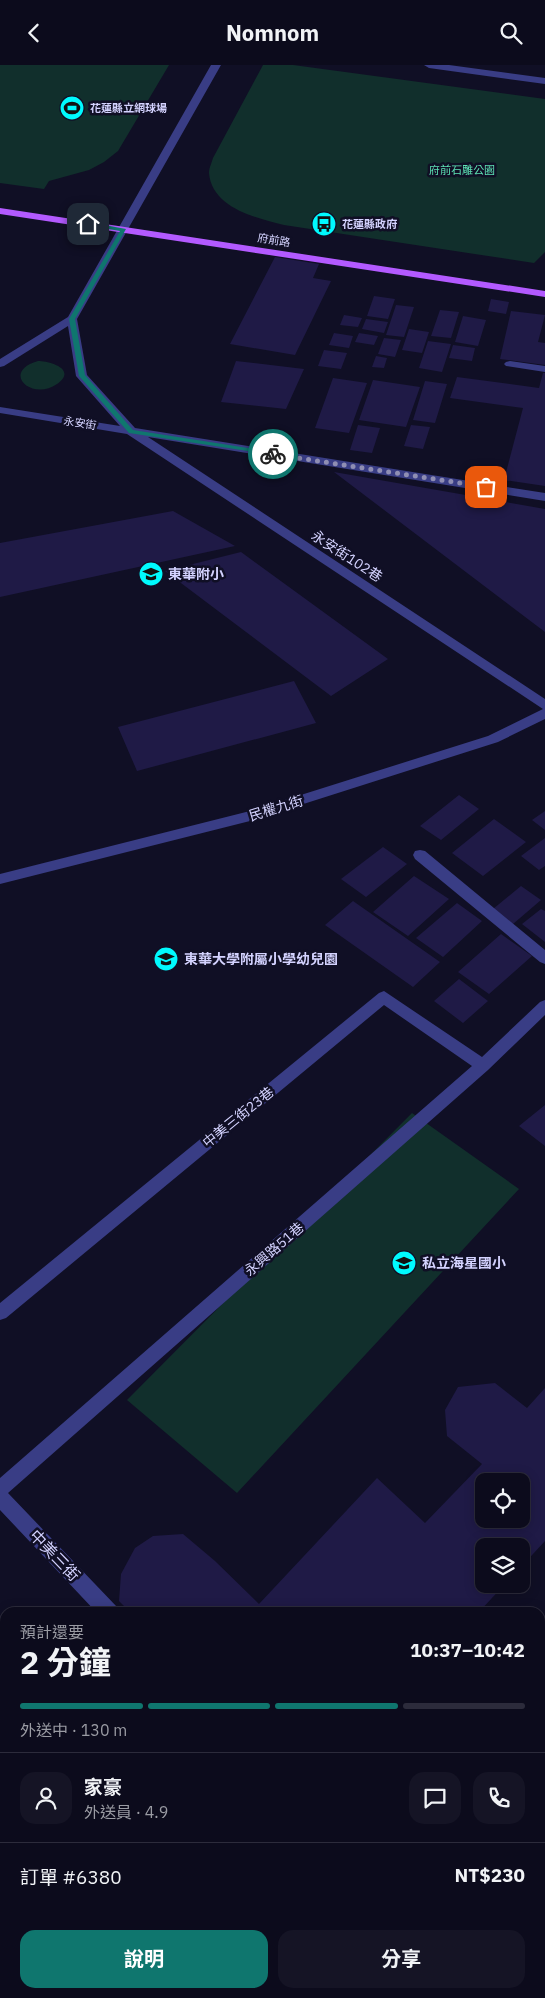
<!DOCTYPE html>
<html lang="zh-TW">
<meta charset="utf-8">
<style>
body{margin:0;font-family:"IBM Plex Sans","Noto Sans TC",sans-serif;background:#151425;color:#f1f3f6;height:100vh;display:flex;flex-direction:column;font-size:19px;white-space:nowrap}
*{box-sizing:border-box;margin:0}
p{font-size:16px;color:#9a9ba3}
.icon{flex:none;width:28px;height:28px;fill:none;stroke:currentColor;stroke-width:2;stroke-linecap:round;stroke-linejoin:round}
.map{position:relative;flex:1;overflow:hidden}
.drawer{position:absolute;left:0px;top:1542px;width:545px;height:391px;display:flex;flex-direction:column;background:#0c0b1c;border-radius:15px 15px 0 0;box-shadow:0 2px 12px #0003,0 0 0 1px #2c2b3b}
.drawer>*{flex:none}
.buttons{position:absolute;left:475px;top:1408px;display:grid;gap:10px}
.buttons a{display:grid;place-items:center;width:55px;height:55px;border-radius:10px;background:#0c0b1c;box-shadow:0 2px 12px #0003,0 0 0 1px #2c2b3b;font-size:25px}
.pin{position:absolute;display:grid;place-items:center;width:42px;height:42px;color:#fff;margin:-21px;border-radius:10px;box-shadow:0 2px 8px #0006}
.courier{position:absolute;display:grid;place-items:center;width:50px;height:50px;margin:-25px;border:4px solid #0f766e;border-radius:50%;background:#fff;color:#222;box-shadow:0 1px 6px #0007}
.headline em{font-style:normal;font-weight:700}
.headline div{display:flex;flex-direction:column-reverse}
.headline{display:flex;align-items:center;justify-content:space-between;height:85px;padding:0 20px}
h1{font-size:32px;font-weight:700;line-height:38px}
.bar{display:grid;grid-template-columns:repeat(4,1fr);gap:8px 5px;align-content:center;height:60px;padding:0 20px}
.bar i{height:6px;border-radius:4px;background:#2c2b3b}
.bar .current{background:#0f766e}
.bar p{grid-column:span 4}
.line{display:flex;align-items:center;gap:12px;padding:0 20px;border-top:1px solid #2c2b3b}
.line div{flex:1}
.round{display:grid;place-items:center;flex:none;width:52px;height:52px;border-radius:15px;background:#151425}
.cta{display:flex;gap:10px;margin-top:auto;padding:10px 20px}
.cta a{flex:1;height:58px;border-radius:15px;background:#0f766e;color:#fff;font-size:20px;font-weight:700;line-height:58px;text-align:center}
.cta a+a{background:#151425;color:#f1f3f6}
header{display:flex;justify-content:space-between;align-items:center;height:65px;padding:0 20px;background:#0c0b1c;font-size:22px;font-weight:700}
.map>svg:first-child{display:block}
.green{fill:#112f2c}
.building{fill:#1f1a46;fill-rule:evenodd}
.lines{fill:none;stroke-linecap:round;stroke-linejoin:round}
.lane{fill:#393d85;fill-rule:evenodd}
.street{fill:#393d85;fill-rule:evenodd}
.primary{fill:#b35aff;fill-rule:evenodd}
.route{fill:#0f766e}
.done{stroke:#8f8eb3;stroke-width:5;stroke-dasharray:0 9}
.labels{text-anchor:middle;stroke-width:5;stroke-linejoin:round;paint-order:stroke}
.far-poi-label{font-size:11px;font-weight:bold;fill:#d4d3ff;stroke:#100f25;text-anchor:start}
.far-park-label{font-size:11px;fill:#5de1b4;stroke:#100f25}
.far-street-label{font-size:11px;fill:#d4d3ff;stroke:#100f25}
.street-label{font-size:14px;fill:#d4d3ff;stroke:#100f25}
.poi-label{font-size:14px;font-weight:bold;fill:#d4d3ff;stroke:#100f25;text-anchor:start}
.near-street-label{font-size:16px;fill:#d4d3ff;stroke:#100f25}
</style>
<header><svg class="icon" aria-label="back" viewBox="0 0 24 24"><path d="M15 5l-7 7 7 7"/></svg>Nomnom<svg class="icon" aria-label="search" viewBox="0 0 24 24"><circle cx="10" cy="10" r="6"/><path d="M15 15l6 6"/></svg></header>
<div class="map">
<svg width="545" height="1933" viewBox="0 0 545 1933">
<rect width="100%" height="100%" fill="#100f25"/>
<path class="green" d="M0 0H169L118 86 104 97 89 105 49 116 44 124 0 118Z
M263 0H293L545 34V187L534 198 284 160C256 153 212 143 209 108 209 103 212 97 213 93Z
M38 296C49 296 78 304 57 319 32 337 0 307 38 296Z
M412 1048 519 1124 237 1428 127 1335Z
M0 1578 5 1583V1798L0 1792Z
M545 1747V1933H384L387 1929H540V1753Z"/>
<path class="building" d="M275 192 319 199 313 213 331 216 295 290 230 279Z
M374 231 395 234 388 254 367 251Z
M491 234 509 237 506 249 488 246Z
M396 240 414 242 404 272 386 270Z
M440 245 459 247 451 273 431 271Z
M511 246 545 250 538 277 545 278V300L500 294Z
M344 250 362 253 358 262 340 260Z
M463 251 486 255 478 281 455 277Z
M366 254 388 257 384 268 362 264Z
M409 264 429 267 422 288 402 285Z
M334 268 353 271 349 283 329 280Z
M359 268 378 271 374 280 355 277Z
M384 273 401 275 395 292 378 289Z
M428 276 451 279 442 307 419 303Z
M453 280 475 283 472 296 449 293Z
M324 285 347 288 341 304 318 301Z
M376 291 387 293 384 303 372 302Z
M236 296 304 304 286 344 221 337Z
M543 308H545V421L504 415 523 343 450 333 457 312 539 323Z
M333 313 367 318 349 368 315 363Z
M373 315 420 322 406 362 359 355Z
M425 316 447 319 435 358 413 355Z
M358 360 380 363 372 388 350 385Z
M411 360 430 362 423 384 404 381Z
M334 407 545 444V567Z
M173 446 235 481 0 532V478Z
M241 487 388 594 331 631 165 506Z
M294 616 316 658 137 706 118 662Z
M459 730 479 744 441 775 420 761Z
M545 746V765L532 755Z
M494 754 526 777 483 811 452 788Z
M545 773V801L539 805 521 791Z
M383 782 407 799 366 832 341 814Z
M414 811 449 834 408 871 373 847Z
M521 821 541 835 513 859 493 844Z
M353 836 440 897 413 922 325 860Z
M457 838 482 856 443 892 416 873Z
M541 844 545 846V877L522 859Z
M501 869 532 891 489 929 458 907Z
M459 914 488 936 463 958 434 936Z
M545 1040V1081L519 1061Z
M495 1318 527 1343 545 1323V1476L521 1502V1481H484V1519H505L478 1548H131L119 1536 121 1509 135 1483 153 1471 183 1469 215 1496 259 1539 377 1413 425 1458 482 1399 447 1371 445 1345 458 1322ZM484 1416H521V1454H484Z"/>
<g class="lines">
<path class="lane" d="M510 296 545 301V307L506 301 504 299 506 297Z
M420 785 425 786 545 885V899L540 897 415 794 413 790 415 786Z"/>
<path class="street" d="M211 0H221L77 254 87 310 135 363 545 428V436L148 372 545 634V654L498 677 250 756 0 819V809L250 746 488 671 543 644 127 369 0 348V342L120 361 76 311 68 261 4 301 0 302V294L68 252Z
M424 0H449L545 13V19L429 3Z
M384 926 482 992 540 937 545 935V950L488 1005 8 1428 117 1542 119 1548H97L0 1445V1413L472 1001 384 940 6 1253 0 1255V1238L379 928Z
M545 1613V1635L540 1637V1615Z
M258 1929H281L280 1933H257Z"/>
<path class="primary" d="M0 143 545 226V232L0 149Z"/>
</g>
<path class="route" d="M88 157 126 164 75 254 85 310 133 365 273 387 275 388V390L129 368 79 311 69 254 120 166 86 160Z"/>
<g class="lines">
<path class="done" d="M273 389 486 422"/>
</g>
<defs>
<symbol id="stadium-disc" viewBox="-11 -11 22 22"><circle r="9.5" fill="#00fafe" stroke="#100f25"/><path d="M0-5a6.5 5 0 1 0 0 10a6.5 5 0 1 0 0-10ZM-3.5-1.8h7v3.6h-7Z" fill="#111"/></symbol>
<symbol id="bus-disc" viewBox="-11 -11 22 22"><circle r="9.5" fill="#00fafe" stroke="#100f25"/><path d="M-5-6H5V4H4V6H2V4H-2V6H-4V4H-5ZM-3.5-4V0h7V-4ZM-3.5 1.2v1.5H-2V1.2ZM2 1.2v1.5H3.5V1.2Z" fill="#111"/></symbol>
<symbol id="school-disc" viewBox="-11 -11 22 22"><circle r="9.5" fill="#00fafe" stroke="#100f25"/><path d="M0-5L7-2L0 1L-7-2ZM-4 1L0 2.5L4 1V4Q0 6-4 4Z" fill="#111"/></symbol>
</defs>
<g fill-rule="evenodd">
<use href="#stadium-disc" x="58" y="29" width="28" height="28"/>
<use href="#bus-disc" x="310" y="145" width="28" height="28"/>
<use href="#school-disc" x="137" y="495" width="28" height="28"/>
<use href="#school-disc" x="152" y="880" width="28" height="28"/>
<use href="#school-disc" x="390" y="1184" width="28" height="28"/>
</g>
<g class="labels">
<g class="far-poi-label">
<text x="90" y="47">花蓮縣立網球場</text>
<text x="342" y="163">花蓮縣政府</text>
</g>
<g class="far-park-label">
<text x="462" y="109">府前石雕公園</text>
</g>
<g class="far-street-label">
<text transform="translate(274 175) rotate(9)" y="4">府前路</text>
<text transform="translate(80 358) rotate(9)" y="4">永安街</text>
</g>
<g class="street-label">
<text transform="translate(347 491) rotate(33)" y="5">永安街102巷</text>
<text transform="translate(276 743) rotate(-17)" y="5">民權九街</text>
<text transform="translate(238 1052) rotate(-39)" y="5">中美三街23巷</text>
<text transform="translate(274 1184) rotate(-41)" y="5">永興路51巷</text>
</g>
<g class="poi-label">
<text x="168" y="514">東華附小</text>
<text x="184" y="899">東華大學附屬小學幼兒園</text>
<text x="422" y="1203">私立海星國小</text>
</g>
<g class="near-street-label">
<text transform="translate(55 1490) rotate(46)" y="6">中美三街</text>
</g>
</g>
</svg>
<div class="buttons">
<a><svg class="icon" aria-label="locate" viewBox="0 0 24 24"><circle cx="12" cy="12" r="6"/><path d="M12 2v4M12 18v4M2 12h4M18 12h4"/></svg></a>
<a><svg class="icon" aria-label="layers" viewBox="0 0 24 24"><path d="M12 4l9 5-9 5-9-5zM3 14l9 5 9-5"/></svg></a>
</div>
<div class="pin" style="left:486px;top:422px;background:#ea580c"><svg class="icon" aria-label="bag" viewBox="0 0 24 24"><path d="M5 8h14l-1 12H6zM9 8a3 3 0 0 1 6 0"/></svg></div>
<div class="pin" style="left:88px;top:159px;background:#1f2937"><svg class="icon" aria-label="home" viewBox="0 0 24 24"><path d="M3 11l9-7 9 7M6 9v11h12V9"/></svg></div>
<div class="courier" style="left:273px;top:389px"><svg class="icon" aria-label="bike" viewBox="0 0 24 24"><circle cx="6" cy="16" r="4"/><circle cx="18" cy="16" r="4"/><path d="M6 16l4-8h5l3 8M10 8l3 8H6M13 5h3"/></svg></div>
<section class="drawer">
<div class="headline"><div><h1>2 分鐘</h1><p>預計還要</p></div><em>10:37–10:42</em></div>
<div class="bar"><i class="current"></i><i class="current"></i><i class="current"></i><i></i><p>外送中 · 130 m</p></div>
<div class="line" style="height:90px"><a class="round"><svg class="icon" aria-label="person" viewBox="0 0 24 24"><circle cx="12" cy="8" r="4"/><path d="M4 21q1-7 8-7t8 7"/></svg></a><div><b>家豪</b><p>外送員 · 4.9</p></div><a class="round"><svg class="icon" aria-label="chat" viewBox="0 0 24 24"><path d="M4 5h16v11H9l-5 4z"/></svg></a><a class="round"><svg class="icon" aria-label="phone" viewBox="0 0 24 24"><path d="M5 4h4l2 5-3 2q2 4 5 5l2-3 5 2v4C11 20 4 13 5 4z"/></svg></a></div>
<div class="line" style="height:65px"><div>訂單 #6380</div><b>NT$230</b></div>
<div class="cta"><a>說明</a><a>分享</a></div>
</section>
</div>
